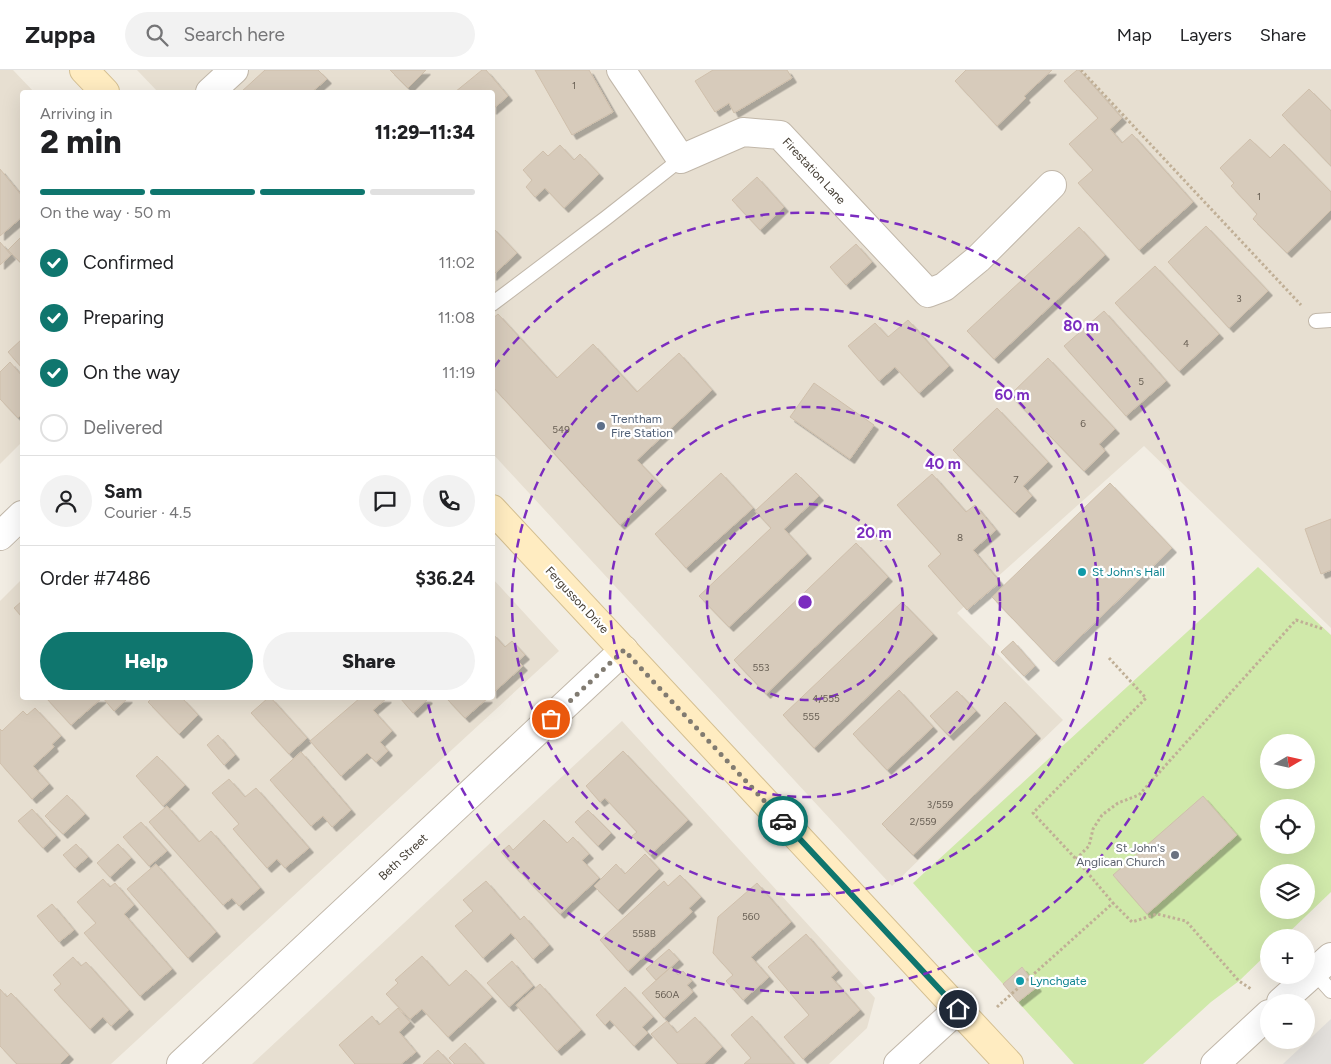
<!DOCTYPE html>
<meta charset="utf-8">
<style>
body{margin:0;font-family:Figtree,sans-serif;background:#f2f2f2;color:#202124;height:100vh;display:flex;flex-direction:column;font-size:19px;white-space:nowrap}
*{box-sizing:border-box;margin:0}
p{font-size:16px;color:#757577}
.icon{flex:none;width:28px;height:28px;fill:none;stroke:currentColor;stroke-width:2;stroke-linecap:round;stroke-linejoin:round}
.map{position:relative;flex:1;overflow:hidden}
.drawer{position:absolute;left:20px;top:20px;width:475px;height:610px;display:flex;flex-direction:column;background:#fff;border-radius:5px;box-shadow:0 5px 20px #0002}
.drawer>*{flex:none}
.needle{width:32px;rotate:81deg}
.fabs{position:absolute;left:1260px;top:664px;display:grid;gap:10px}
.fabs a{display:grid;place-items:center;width:55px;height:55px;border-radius:50%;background:#fff;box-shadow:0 5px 20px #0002;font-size:25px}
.pin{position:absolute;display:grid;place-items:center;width:42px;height:42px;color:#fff;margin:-21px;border:2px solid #fff;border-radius:50%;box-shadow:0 1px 5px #0007}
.courier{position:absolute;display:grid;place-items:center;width:50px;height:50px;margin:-25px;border:4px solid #0f766e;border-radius:50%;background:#fff;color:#222;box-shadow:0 1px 6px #0007}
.headline em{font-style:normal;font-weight:800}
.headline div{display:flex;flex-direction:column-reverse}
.headline{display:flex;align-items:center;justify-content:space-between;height:85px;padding:0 20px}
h1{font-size:32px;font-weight:800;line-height:38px}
.bar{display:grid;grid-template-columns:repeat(4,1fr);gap:8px 5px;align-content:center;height:60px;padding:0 20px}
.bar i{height:6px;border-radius:4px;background:#e0e0e0}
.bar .current{background:#0f766e}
.bar p{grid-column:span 4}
.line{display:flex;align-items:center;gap:12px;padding:0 20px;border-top:1px solid #e0e0e0}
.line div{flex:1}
.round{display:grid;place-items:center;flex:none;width:52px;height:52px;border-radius:26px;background:#f2f2f2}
ol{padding:0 20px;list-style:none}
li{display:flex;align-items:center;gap:15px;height:55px}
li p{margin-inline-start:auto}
li .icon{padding:5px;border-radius:50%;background:#0f766e;color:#fff;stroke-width:4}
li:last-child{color:#757577}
li i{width:28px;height:28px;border:2px solid #e0e0e0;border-radius:50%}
.action{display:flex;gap:10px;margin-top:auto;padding:10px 20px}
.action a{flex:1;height:58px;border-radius:30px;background:#0f766e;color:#fff;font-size:20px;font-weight:800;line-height:58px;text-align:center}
.action a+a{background:#f2f2f2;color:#202124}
header{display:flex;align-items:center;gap:30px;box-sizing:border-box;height:70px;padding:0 25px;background:#fff;border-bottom:1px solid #e0e0e0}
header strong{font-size:24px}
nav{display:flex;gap:28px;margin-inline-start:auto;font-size:18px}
.search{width:350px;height:45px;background:#f2f2f2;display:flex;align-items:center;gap:12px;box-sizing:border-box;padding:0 18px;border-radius:28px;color:#757577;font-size:19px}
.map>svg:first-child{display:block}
.residential{fill:#e7dfd1}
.green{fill:#d0e9aa;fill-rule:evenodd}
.parking{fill:#e3e0dc}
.building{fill:#d7cbbb;stroke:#cfbfab;filter:url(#shadow)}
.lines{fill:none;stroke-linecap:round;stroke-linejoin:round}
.service-casing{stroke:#c1b7a9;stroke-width:16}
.minor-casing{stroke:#c1b7a9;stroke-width:30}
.tertiary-casing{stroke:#c1b7a9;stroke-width:30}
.secondary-casing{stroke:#d4bf91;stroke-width:30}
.path{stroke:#c0af96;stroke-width:3;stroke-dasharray:2.5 2.5;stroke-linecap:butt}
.service{stroke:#fff;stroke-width:14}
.minor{stroke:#fff;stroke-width:28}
.tertiary{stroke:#fff;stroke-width:28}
.secondary{stroke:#ffecc1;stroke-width:28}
.done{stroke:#817b71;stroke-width:5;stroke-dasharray:0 9}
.route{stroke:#0f766e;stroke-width:6}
.ring{fill:none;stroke:#7b2cbf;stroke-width:2.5;stroke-dasharray:9 6}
.service-dot{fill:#5c6f8a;stroke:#fff;stroke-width:2}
.culture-dot{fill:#0f9aa8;stroke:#fff;stroke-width:2}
.worship-dot{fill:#6b7280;stroke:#fff;stroke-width:2}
.labels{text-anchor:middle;stroke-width:4.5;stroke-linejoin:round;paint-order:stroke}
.number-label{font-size:10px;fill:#696055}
.street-label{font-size:12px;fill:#443d33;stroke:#fff}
.service-label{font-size:12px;fill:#4e5e75;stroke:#fff;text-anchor:start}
.culture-label{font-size:12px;fill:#0d838f;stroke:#fff;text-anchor:start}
.worship-label{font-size:12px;fill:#5b616d;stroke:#fff;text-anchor:end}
.centre{fill:#7b2cbf;stroke:#fff;stroke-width:2.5}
.ring-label{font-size:15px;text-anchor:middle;font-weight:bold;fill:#7b2cbf;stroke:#fff;stroke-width:4.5;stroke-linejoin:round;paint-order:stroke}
</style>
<header>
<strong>Zuppa</strong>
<div class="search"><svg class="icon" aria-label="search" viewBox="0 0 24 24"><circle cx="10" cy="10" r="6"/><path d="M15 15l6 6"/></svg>Search here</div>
<nav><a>Map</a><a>Layers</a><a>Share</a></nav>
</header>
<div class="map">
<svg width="1331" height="994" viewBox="0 0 1331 994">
<defs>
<filter id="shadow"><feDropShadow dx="4.5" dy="4.5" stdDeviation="0" flood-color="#0004"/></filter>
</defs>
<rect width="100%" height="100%" fill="#f2ede3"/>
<path class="residential" d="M0 0H13L34 22H22V372L0 394Z
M137 0H1331V558L1144 376 957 543 1063 650 892 816 493 384 492 22H158Z
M22 509V628H492L493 509 559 581 111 994H0V531Z
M622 651 875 928 867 958 829 994H252Z"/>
<path class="green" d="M1258 497 1331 565V822L1284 867 1269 868V882L1239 911 1211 932 1143 994H1074L1018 932 1037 917 1022 897 1003 914 913 813ZM1269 672H1306V710H1269ZM1269 738H1306V775H1269ZM1269 802H1306V840H1269Z"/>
<path class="parking" d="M1331 949V994H1283Z"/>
<path class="building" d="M265 0H318L327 9 312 22H241Z
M390 0H426L408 18Z
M482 0H486L508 26 492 40V22H455Z
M535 0H589L613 42 572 65Z
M713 0H787L792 8 734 43 729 33 715 42 695 11Z
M966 0H1052L1024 26 1026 28 997 56 955 11Z
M1077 0H1079L1122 48 1110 59 1122 73 1132 64 1193 132 1139 180 1078 113 1093 100 1069 74 1098 48 1064 11Z
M1309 19 1331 41V96L1282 45Z
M1250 69 1270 88 1284 74 1331 122V140L1287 183 1253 149 1257 144 1231 116 1234 113 1220 98Z
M560 75 574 90 580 84 599 104 564 138 545 118 535 127 526 117 532 110 523 100 543 81 548 86Z
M0 99 22 126V147L0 166Z
M757 107 784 137 760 160 732 130Z
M1206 156 1268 221 1229 258 1168 192Z
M492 157 517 183 492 206Z
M1079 157 1105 185 994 289 967 261Z
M22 166V194L8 180Z
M0 172 11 185 0 195Z
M856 174 872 192 846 215 830 197Z
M1155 196 1219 264 1179 301 1115 233Z
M1104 241 1166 311 1126 346 1064 276Z
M498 244 557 308 593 274 637 322 679 283 712 320 637 390 662 416 620 455 492 316V249Z
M908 250 949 296 919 323 895 297 879 311 848 276 875 253 888 267Z
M22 269V298L8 282Z
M1048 288 1115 359 1099 374 1105 381 1084 401 1010 325Z
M10 292 22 306V344L18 348 0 329V302Z
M814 313 874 355 850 389 790 347Z
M997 338 1048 392 1023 416 1032 426 1015 443 953 380Z
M721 403 753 438 686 498 655 464Z
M796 403 819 426 784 459 807 484 729 557 699 526 771 458 755 441Z
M932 404 966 442 975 435 996 460 973 480 1000 512 967 540 928 496 941 484 897 435Z
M1110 413 1172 478 1054 592 992 527Z
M1331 449V500L1321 504 1305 459Z
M856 473 888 507 766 624 734 590Z
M22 531V547L14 538Z
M902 532 933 564 814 678 783 645Z
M492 563 505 577 512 571 525 585 518 591 523 596 492 624Z
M1013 571 1035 596 1024 606 1001 582Z
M899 620 933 657 887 700 853 664Z
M957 621 976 641 949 666 930 646Z
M46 628H102L71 655Z
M103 628H128L114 641Z
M148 628H182L198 645 179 664 148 632 150 630Z
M268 628H271L307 668 289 684 251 643Z
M360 628H387L373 640 392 661 380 672 388 681 376 692 367 683 341 706 310 671Z
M400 628H427L428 629 413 643Z
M446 628H488L465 648Z
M1005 632 1036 664 913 785 882 754Z
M35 638 61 666 52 674 54 677 33 696 49 714 32 729 0 693V659L2 661 23 641 27 645Z
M218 665 235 685 224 695 207 675Z
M623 681 688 750 650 785 632 766 637 762 605 728 600 732 586 716Z
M301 682 351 740 332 757 323 746 311 756 270 710Z
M157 686 185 715 163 736 136 706Z
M229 709 245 727 256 718 309 778 285 798 277 789 267 798 233 759 239 754 212 723Z
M67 725 85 744 63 764 45 746Z
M1203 726 1237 765 1147 844 1113 805Z
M167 736 199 772 211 761 260 818 239 836 232 828 223 835 149 752Z
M32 739 56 766 43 778 18 751Z
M588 740 611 763 598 776 575 752Z
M544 750 567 773 573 767 589 784 582 790 599 808 560 844 501 782 509 775 513 780Z
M141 752 167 781 149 796 123 767Z
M76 774 88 787 75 798 63 785Z
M118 774 131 788 110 807 97 793Z
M645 784 659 799 618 840 594 816 616 794 625 804Z
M156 794 216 862 188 888 127 819Z
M680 805 701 827 689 838 692 842 628 901 600 870 664 811 668 816Z
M103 809 110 817 115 813 134 835 124 844 172 899 140 926 84 863 96 853 77 832Z
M486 811 520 850 524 846 549 875 533 889 511 863 483 888 455 856 473 841 463 830Z
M757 813 791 852 751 887 769 907 743 930 726 911 733 905 713 883 718 847Z
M52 834 74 860 59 872 37 846Z
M806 864 838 901 831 907 860 940 803 989 784 967 809 945 768 897Z
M669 879 679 890 656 910 646 899Z
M422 886 449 916 466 900 492 927 448 967 422 939 410 949 386 924 398 913 395 910Z
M73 887 81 896 86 892 129 940 111 956 103 947 90 959 54 920 61 914 53 905Z
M512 891 533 916 509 937 487 913Z
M671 897 678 905 683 901 692 911 687 915 693 922 664 948 642 923Z
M1022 897 1037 917 1018 932 1003 914Z
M540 914 581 960 557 981 516 935Z
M625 917 653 947 642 957 648 963 634 976 610 950 605 955 596 945Z
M0 919 7 927 11 923 69 985 60 994H17L0 976Z
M398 938 410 952 399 962 416 982 401 994H355L339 975 372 946 379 955Z
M752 946 794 994H744L751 988 731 965Z
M695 947 722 977 704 994H678L651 964 667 951 677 963Z
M465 973 484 994H455L449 988Z
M438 980 451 994H423Z"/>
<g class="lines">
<defs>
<path id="service" d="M492 234 606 148 681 89
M1316 251 1331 250
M1314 902 1331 921"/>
<path id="minor" d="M621 0 681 89 743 62 780 65 928 223 944 217 978 189 1052 115
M210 22 234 0
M0 466 22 445
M181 994 624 580
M898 994 958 939"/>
<path id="tertiary" d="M1281 932 1331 887
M1215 994 1269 944"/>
<path id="secondary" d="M84 0 105 22
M492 439 1009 994"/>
</defs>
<use href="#service" class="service-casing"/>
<use href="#minor" class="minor-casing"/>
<use href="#tertiary" class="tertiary-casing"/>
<use href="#secondary" class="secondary-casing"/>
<path class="path" d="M1081 0 1301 235
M1109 588 1146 628 1033 743 1076 789 1113 833
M1076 789 1089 776 1093 759 1102 745 1118 733 1139 725 1296 550 1323 559
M997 937 1113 833 1132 852 1157 844 1186 851 1239 911 1251 919"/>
<use href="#service" class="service"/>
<use href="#minor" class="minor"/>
<use href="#tertiary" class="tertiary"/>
<use href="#secondary" class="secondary"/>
</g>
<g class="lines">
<path class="done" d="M551 649 624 580 783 751"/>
<path class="route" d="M783 751 958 939"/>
</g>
<g class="ring">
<circle cx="805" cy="532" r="98"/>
<circle cx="805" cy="532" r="195"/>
<circle cx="805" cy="532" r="293"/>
<path d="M494 297A390 390 0 1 1 427 630"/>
</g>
<circle class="service-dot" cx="601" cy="356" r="5"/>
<g class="culture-dot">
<circle cx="1082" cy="502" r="5"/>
<circle cx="1020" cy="911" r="5"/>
</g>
<circle class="worship-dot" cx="1175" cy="785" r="5"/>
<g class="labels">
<g class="number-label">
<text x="574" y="19">1</text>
<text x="1259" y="130">1</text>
<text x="1239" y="232">3</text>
<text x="1186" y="277">4</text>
<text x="1141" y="315">5</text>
<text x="1083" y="357">6</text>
<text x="561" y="363">549</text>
<text x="1016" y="413">7</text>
<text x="960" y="471">8</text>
<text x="761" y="601">553</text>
<text x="826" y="632">4/555</text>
<text x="811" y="650">555</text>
<text x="940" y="738">3/559</text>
<text x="923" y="755">2/559</text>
<text x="751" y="850">560</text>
<text x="644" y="867">558B</text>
<text x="667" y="928">560A</text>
</g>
<g class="street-label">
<text transform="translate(814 101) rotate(47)" y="4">Firestation Lane</text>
<text transform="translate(577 530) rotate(47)" y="4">Fergusson Drive</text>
<text transform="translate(403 787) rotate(-43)" y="4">Beth Street</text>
</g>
<g class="service-label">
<text x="611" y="353">Trentham<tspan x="611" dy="14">Fire Station</tspan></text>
</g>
<g class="culture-label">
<text x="1092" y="506">St John's Hall</text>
<text x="1030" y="915">Lynchgate</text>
</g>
<g class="worship-label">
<text x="1165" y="782">St John's<tspan x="1165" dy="14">Anglican Church</tspan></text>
</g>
</g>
<circle cx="805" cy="532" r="8" class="centre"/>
<g class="ring-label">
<text x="1081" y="261">80 m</text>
<text x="1012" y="330">60 m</text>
<text x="943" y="399">40 m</text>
<text x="874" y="468">20 m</text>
</g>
</svg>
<div class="fabs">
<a><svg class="needle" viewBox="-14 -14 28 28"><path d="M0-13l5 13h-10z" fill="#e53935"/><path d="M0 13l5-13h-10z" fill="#757577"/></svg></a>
<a><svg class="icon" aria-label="locate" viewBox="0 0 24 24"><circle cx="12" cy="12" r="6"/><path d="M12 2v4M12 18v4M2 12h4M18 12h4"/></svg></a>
<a><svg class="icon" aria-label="layers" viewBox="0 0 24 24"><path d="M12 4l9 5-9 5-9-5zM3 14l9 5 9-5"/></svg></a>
<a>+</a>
<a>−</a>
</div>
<div class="pin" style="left:551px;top:649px;background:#ea580c"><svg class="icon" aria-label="bag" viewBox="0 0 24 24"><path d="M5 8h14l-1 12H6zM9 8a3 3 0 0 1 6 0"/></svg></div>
<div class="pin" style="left:958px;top:939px;background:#1f2937"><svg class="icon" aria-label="home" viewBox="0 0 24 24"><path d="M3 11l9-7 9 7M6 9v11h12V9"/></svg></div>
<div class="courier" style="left:783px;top:751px"><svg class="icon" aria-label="car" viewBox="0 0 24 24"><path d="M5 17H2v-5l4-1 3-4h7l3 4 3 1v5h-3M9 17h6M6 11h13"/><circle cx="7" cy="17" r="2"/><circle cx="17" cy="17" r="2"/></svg></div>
<section class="drawer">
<div class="headline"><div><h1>2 min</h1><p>Arriving in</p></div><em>11:29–11:34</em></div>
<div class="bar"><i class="current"></i><i class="current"></i><i class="current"></i><i></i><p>On the way · 50 m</p></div>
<ol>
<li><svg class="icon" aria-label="check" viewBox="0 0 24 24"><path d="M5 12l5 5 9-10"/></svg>Confirmed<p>11:02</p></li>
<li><svg class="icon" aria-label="check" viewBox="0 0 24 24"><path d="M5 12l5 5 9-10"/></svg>Preparing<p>11:08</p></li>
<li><svg class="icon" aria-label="check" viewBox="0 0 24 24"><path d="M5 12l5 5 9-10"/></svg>On the way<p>11:19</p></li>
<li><i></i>Delivered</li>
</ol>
<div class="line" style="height:90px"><a class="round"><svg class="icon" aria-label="person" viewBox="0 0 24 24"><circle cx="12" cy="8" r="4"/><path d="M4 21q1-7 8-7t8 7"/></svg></a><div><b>Sam</b><p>Courier · 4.5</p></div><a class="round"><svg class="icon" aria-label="chat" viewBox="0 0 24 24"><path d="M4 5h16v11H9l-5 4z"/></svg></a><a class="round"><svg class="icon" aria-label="phone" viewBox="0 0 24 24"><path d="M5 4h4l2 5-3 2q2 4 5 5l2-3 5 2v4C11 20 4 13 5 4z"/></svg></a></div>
<div class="line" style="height:65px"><div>Order #7486</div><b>$36.24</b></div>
<div class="action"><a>Help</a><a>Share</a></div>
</section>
</div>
